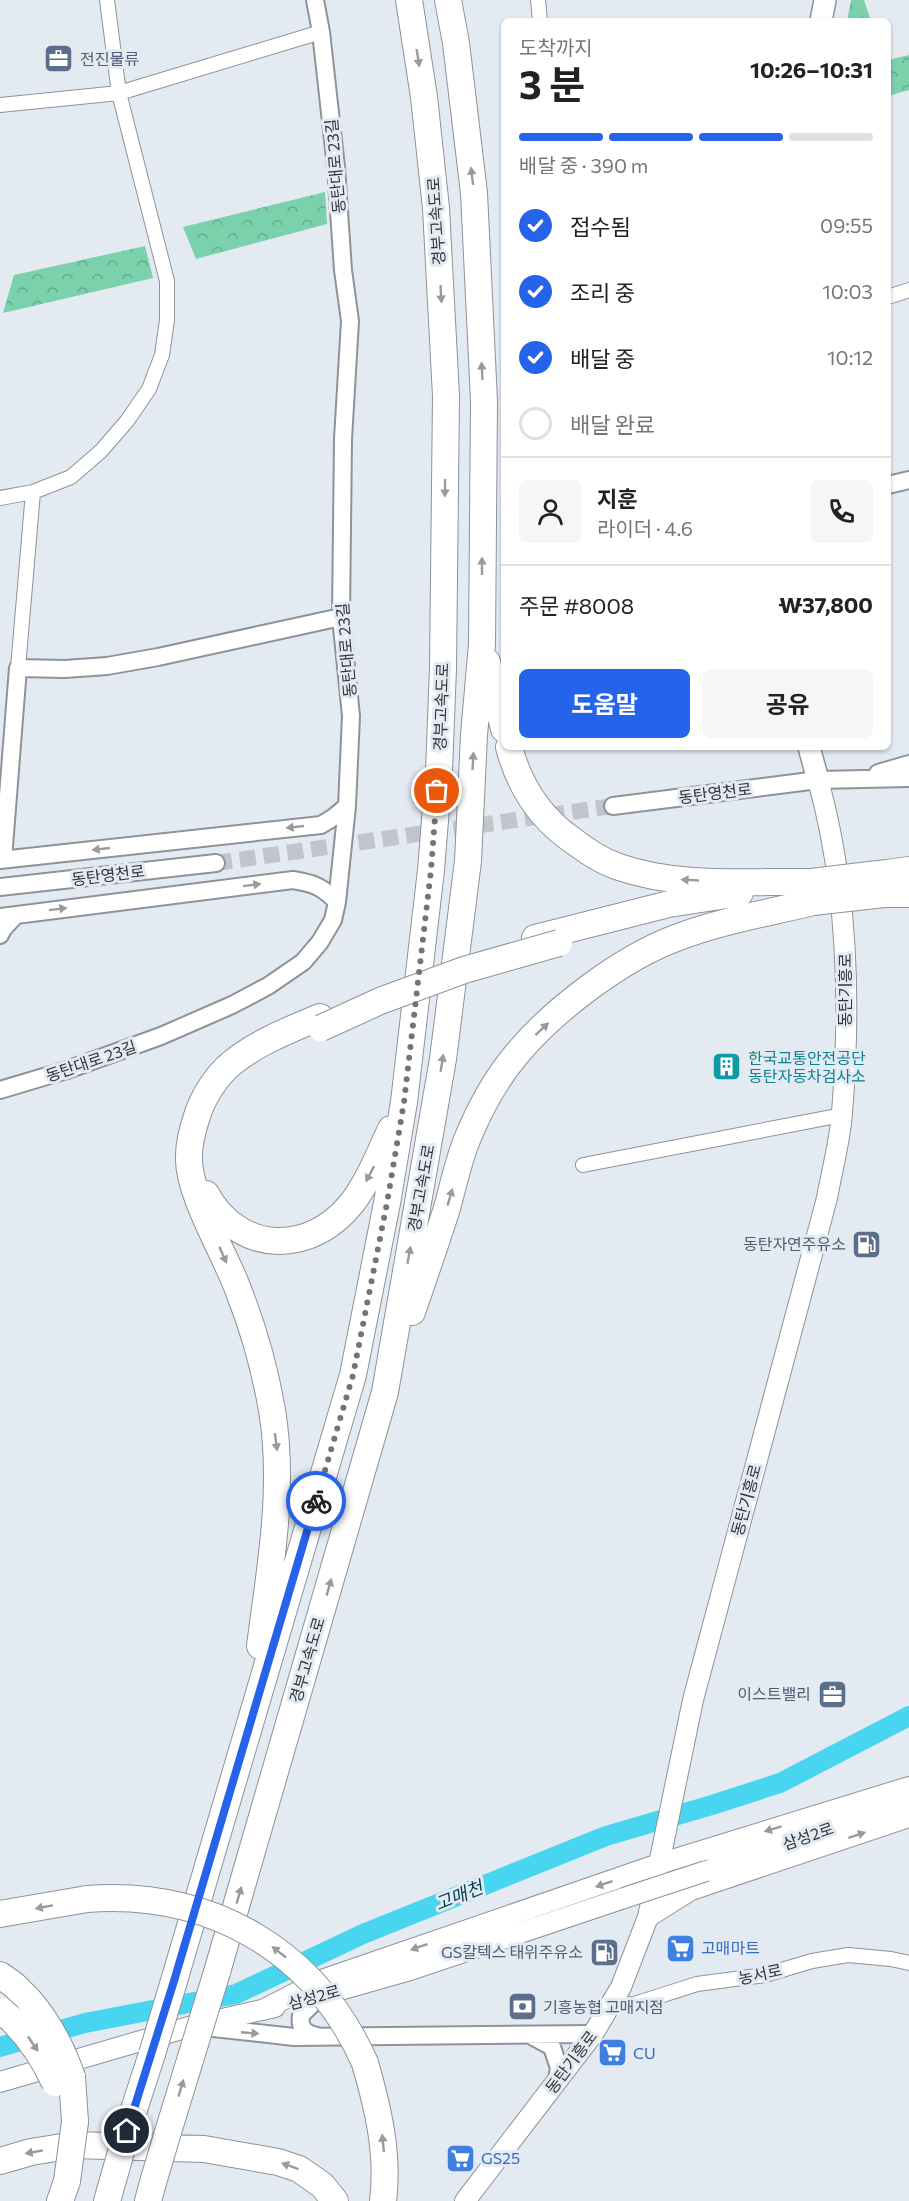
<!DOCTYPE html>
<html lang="ko">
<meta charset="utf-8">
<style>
body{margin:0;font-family:Commissioner,"Noto Sans KR",sans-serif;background:#f6f6f6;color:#222;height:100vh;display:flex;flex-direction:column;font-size:22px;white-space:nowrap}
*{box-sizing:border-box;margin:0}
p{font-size:20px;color:#767676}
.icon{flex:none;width:33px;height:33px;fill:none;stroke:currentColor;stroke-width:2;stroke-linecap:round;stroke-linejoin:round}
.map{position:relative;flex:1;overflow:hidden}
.sheet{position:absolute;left:501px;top:18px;width:390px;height:732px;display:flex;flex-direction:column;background:#fff;border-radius:9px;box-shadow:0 2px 4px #0004}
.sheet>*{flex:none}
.pin{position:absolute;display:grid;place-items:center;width:51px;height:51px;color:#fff;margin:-26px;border:3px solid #fff;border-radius:50%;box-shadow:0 2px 6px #0007}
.courier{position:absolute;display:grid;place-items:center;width:60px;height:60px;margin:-30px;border:4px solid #2563eb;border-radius:50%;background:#fff;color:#222;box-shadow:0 2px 8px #0007}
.head em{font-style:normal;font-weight:700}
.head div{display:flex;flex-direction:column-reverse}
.head{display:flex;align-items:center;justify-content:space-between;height:102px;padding:0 18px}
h1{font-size:39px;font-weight:700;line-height:45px}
.bar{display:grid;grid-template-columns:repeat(4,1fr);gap:9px 6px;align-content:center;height:72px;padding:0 18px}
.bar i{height:8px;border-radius:4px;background:#e0e0e0}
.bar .current{background:#2563eb}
.bar p{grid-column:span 4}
.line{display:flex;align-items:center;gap:15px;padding:0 18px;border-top:2px solid #e0e0e0}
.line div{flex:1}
.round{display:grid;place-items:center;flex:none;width:63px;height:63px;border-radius:9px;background:#f6f6f6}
ol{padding:0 18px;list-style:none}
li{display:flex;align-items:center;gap:18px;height:66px}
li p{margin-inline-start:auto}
li .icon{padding:6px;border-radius:50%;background:#2563eb;color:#fff;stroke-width:4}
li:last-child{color:#767676}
li i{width:33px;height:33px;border:3px solid #e0e0e0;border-radius:50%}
.cta{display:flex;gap:12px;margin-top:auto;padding:12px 18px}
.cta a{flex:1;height:69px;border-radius:9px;background:#2563eb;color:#fff;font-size:24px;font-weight:700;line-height:69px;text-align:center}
.cta a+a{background:#f6f6f6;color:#222}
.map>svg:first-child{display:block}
.park{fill:url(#park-crowns)}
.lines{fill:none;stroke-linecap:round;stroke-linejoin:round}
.river{stroke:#47d5ef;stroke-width:20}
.tertiary-tunnel{stroke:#c1c6cd;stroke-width:16;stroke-dasharray:16 8;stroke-linecap:butt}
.minor-casing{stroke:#8d939a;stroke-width:16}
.tertiary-casing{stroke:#8d939a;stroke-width:20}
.secondary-casing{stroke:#8d939a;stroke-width:22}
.primary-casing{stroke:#8d939a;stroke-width:24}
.motorway-casing{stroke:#8d939a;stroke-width:28}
.minor{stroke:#fff;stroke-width:14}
.tertiary{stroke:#fff;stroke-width:16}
.secondary{stroke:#fff;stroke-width:20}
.primary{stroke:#fff;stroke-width:21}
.motorway{stroke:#fff;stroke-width:26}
.secondary-bridge-casing{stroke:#8d939a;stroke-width:22;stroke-linecap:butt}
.motorway-bridge-casing{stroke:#8d939a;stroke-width:28;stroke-linecap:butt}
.secondary-bridge{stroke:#fff;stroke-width:20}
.motorway-bridge{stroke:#fff;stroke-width:26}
.oneway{fill:#999a9c}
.done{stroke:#717479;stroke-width:6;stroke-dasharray:0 10.8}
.route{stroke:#2563eb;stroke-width:8}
.labels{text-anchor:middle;stroke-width:6;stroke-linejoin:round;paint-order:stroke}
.service-label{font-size:16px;fill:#4e5e75;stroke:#e4eaf2;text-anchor:end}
.street-label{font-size:16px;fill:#333538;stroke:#e4eaf2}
.culture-label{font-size:16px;fill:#0d838f;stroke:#e4eaf2;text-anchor:start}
.shop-label{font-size:16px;fill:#366cbe;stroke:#e4eaf2;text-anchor:start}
.water-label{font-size:18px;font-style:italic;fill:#00434e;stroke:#e4eaf2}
</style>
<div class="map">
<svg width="909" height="2201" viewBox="0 0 909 2201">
<defs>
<pattern id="park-crowns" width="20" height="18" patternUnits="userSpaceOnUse" patternTransform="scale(1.5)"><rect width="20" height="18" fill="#7ad1ab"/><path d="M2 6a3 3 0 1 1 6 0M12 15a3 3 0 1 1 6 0" fill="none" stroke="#65aa8c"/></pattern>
</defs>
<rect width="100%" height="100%" fill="#e4eaf2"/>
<path class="park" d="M851 0H864L871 21H847Z
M909 55V90L888 96V60Z
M325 192 327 224 196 259 183 227Z
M145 246 153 278 3 313 14 275Z"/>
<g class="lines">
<path class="river" d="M0 2047 85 2023 236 1994 363 1934 606 1836 712 1805 780 1783 909 1716"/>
<path class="tertiary-tunnel" d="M216 863 613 806"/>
<defs>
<path id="minor" d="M538 0 540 21
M0 105 119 93 321 32
M888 297 909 290
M33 492 71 477 101 451 127 421 149 389 162 355 167 320V281L119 93 107 0
M0 498 33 492 18 668
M583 1165 842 1115
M612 2005 634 2004 697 1984 765 1975 812 1961 848 1955 891 1959 909 1963"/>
<path id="tertiary" d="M888 485 909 480
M878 773 909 764
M613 806 818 780 909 778
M3 859 18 668 65 669 107 666 158 657 341 617
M0 860 321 825 334 817 347 806
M0 887 216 863
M0 917 293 880C313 883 323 887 337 902
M0 935 3 929 16 915
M0 1090 67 1070 161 1036 232 1005 268 986 303 962 320 942 333 920 337 902 347 806 351 716 341 617 343 439 350 321 343 270 336 167 321 32 315 0
M195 2026 294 2037 593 2034
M317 2036C304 2033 299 2028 301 2015L321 1996
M532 2036 552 2047 559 2068 557 2080"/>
<path id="secondary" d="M713 1868 909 1801
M648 1917 691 1890 909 1817
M312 1998 407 1971 624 1898
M263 2010 319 1981 659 1864 909 1787
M0 2082 192 2026 275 2007
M465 2201 593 2034 621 1987 648 1917 693 1700 827 1198C832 1170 840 1141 842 1113 851 1001 848 888 818 780"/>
<path id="primary" d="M821 21 825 0
M809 747 818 780"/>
<path id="motorway" d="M487 662 504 729
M509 747C519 785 539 817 572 840 587 851 601 861 619 867 679 888 748 881 811 882
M887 873 909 870
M884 894H909
M535 938 669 904 740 893
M206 1194C239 1254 310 1256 352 1203 369 1181 379 1154 391 1129
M412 1312C424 1277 436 1243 447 1208 453 1186 458 1163 466 1142 478 1112 495 1080 516 1055 553 1010 622 958 676 938 720 921 768 913 813 902
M260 1646C270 1568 285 1489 272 1410 265 1370 254 1330 239 1292 226 1255 187 1193 189 1156 189 1143 193 1128 197 1116 203 1097 216 1076 232 1063 258 1042 289 1030 320 1017
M0 1914 87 1899
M217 1972 385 1392 443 1059 468 861 474 735 482 644 484 401 474 193 456 43 448 0
M0 1975 14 1985 29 2000
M174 1981 353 1375 387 1203 404 1102 431 870 439 771 443 668 446 396 436 208 424 97 409 0
M365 2063C378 2108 389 2154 383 2201
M72 2077 75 2122
M127 2131 152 2054
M168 2132 195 2044
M0 2161 31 2152 74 2145 204 2149 278 2162 299 2169 322 2185 335 2201
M60 2201 67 2181
M107 2201 113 2180
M148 2201 154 2179"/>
</defs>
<use href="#minor" class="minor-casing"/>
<use href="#tertiary" class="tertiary-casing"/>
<use href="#secondary" class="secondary-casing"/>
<use href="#primary" class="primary-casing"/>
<use href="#motorway" class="motorway-casing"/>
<use href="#minor" class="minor"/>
<use href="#tertiary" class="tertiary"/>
<use href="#secondary" class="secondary"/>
<use href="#primary" class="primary"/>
<use href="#motorway" class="motorway"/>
<defs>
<path id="secondary-bridge" d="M624 1898 706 1871"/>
<path id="motorway-bridge" d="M811 882 887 873
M813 902 884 894
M321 1028 380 1001 464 970 559 943
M87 1899C210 1890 315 1950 365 2063
M29 2000C49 2023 62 2048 72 2077
M2 2011C26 2031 42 2055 55 2083
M195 2044 217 1972
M152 2054 174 1981
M154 2179 168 2132
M113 2180 127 2131
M67 2181 75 2122"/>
</defs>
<use href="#secondary-bridge" class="secondary-bridge-casing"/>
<use href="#motorway-bridge" class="motorway-bridge-casing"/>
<use href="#secondary-bridge" class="secondary-bridge"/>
<use href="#motorway-bridge" class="motorway-bridge"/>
</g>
<defs><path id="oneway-solid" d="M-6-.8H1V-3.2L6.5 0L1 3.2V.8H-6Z" transform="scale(1.5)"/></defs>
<g class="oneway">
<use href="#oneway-solid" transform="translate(418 58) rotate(81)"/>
<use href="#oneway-solid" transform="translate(472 176) rotate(-97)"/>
<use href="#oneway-solid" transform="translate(441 294) rotate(87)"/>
<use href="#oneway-solid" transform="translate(482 371) rotate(-93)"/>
<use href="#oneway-solid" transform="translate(445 488) rotate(91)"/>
<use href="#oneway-solid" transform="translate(482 566) rotate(-90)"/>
<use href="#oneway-solid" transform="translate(473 761) rotate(-87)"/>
<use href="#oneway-solid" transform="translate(295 827) rotate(174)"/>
<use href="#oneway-solid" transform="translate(101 849) rotate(174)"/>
<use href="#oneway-solid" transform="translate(690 880) rotate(-177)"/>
<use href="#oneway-solid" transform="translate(252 885) rotate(-7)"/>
<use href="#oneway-solid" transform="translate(58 909) rotate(-7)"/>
<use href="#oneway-solid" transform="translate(542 1029) rotate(-43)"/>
<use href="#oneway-solid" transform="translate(442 1063) rotate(-81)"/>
<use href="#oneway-solid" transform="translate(370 1174) rotate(118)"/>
<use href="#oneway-solid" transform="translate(450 1197) rotate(-74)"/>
<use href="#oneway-solid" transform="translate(223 1255) rotate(66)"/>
<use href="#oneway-solid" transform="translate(409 1255) rotate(-80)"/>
<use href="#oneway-solid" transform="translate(276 1442) rotate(83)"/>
<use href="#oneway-solid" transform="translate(329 1587) rotate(-74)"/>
<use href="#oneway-solid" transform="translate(773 1829) rotate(163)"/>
<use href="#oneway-solid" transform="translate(857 1835) rotate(-18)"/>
<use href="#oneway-solid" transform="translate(604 1884) rotate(161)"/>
<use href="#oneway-solid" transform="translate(239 1895) rotate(-74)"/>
<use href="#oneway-solid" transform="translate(44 1907) rotate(170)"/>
<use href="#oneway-solid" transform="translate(419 1947) rotate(161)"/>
<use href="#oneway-solid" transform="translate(279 1952) rotate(-142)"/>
<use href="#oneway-solid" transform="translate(250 2033) rotate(5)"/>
<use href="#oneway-solid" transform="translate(33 2044) rotate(56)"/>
<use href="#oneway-solid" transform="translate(181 2088) rotate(-73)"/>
<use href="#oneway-solid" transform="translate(383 2143) rotate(-96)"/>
<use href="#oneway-solid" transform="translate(34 2152) rotate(170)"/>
<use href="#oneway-solid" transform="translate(290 2166) rotate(-160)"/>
</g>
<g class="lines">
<path class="done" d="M316 1501 353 1375 387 1203 404 1102 431 870 437 791"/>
<path class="route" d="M127 2131 174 1981 316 1501"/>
</g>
<defs>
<symbol id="office-square" viewBox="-11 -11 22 22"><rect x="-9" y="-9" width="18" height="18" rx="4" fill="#5c6f8a" stroke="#e4eaf2"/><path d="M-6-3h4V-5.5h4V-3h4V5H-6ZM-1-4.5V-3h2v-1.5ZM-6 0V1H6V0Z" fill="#fff"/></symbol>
<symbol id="building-square" viewBox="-11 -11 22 22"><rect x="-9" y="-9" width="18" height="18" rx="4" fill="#0f9aa8" stroke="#e4eaf2"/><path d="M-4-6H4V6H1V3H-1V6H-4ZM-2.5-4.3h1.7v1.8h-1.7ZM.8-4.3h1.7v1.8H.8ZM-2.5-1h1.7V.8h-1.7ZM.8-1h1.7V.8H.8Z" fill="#fff"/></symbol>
<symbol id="fuel-square" viewBox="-11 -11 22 22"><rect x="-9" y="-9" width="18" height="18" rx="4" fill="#5c6f8a" stroke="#e4eaf2"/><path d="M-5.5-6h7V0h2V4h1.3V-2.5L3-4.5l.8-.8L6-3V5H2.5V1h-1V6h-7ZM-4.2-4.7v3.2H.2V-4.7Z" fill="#fff"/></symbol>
<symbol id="supermarket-square" viewBox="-11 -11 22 22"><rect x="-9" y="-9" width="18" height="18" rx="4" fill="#3f7fe0" stroke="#e4eaf2"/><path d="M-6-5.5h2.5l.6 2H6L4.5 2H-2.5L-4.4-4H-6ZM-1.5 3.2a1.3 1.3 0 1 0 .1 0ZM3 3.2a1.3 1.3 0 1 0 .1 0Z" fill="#fff"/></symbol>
<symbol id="bank-square" viewBox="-11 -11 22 22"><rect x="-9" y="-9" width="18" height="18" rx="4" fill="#5c6f8a" stroke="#e4eaf2"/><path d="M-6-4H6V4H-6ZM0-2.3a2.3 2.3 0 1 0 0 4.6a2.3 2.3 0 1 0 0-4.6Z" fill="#fff"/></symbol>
</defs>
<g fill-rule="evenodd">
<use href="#office-square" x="42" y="42" width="33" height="33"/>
<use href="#building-square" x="710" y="1050" width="33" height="33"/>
<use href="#fuel-square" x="850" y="1228" width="33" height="33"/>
<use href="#office-square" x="816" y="1678" width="33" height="33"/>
<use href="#supermarket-square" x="664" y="1932" width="33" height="33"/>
<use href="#fuel-square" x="588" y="1936" width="33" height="33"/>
<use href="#bank-square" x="506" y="1990" width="33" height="33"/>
<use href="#supermarket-square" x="596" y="2036" width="33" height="33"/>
<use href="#supermarket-square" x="444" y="2142" width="33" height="33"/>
</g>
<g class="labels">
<g class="service-label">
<text x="80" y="65" text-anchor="start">전진물류</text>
<text x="846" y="1250">동탄자연주유소</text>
<text x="811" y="1700">이스트밸리</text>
<text x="583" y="1958">GS칼텍스 태위주유소</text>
<text x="543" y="2013" text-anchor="start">기흥농협 고매지점</text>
</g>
<g class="street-label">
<text transform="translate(335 166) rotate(-95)" y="6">동탄대로 23길</text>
<text transform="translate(436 221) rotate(-94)" y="6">경부고속도로</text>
<text transform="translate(346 650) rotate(-95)" y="6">동탄대로 23길</text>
<text transform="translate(441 707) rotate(-88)" y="6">경부고속도로</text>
<text transform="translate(715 793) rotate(-7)" y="6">동탄영천로</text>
<text transform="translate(108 875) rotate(-7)" y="6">동탄영천로</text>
<text transform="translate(845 990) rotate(-90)" y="6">동탄기흥로</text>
<text transform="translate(91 1061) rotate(-19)" y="6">동탄대로 23길</text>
<text transform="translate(421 1188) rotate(-80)" y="6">경부고속도로</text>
<text transform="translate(746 1500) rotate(-75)" y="6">동탄기흥로</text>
<text transform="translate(307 1660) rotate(-74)" y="6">경부고속도로</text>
<text transform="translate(808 1836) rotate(-19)" y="6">삼성2로</text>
<text transform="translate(760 1974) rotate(-12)" y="6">농서로</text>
<text transform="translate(314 1997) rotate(-15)" y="6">삼성2로</text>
<text transform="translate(571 2062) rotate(-53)" y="6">동탄기흥로</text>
</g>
<g class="culture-label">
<text x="748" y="1064">한국교통안전공단<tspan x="748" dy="18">동탄자동차검사소</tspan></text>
</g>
<g class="shop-label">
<text x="701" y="1954">고매마트</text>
<text x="633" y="2059">CU</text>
<text x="481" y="2164">GS25</text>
</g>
<g class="water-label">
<text transform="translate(459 1896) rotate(-22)" y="6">고매천</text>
</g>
</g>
</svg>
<div class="pin" style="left:437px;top:791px;background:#ea580c"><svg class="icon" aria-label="bag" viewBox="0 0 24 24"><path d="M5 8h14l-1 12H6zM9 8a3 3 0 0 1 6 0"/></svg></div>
<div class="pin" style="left:127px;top:2131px;background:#1f2937"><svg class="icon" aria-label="home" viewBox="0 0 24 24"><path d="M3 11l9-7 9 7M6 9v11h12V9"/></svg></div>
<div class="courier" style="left:316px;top:1501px"><svg class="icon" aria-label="bike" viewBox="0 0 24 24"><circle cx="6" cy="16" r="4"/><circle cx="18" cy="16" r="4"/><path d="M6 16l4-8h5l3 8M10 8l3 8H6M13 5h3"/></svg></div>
<section class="sheet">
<div class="head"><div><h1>3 분</h1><p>도착까지</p></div><em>10:26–10:31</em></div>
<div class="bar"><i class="current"></i><i class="current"></i><i class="current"></i><i></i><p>배달 중 · 390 m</p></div>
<ol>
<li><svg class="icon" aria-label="check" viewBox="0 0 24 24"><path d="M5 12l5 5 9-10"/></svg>접수됨<p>09:55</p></li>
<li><svg class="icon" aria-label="check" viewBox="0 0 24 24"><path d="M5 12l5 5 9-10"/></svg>조리 중<p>10:03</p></li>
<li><svg class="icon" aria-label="check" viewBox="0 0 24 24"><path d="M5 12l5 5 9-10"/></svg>배달 중<p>10:12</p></li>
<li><i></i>배달 완료</li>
</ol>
<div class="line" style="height:108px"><a class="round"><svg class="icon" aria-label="person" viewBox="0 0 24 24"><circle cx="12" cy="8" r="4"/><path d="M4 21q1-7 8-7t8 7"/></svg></a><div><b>지훈</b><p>라이더 · 4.6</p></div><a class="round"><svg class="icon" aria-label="phone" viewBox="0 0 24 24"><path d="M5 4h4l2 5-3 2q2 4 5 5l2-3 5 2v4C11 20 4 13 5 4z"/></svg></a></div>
<div class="line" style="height:78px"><div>주문 #8008</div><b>₩37,800</b></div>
<div class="cta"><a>도움말</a><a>공유</a></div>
</section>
</div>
